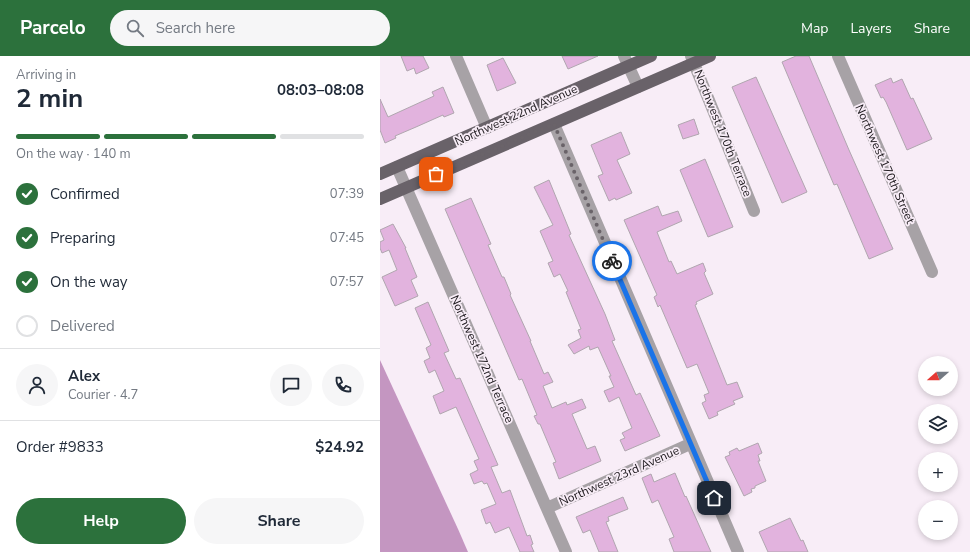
<!DOCTYPE html>
<meta charset="utf-8">
<style>
body{margin:0;font-family:"Nunito Sans",sans-serif;background:#f6f6f7;color:#1f2937;height:100vh;display:flex;flex-direction:column;font-size:15px;white-space:nowrap}
*{box-sizing:border-box;margin:0}
p{font-size:13px;color:#747a83}
.icon{flex:none;width:22px;height:22px;fill:none;stroke:currentColor;stroke-width:2;stroke-linecap:round;stroke-linejoin:round}
.map{position:relative;flex:1;overflow:hidden}
.panel{display:flex;flex-direction:column;background:#fff;width:380px}
.panel>*{flex:none}
.needle{width:26px;rotate:249deg}
.tools{position:absolute;left:538px;top:300px;display:grid;gap:8px}
.tools a{display:grid;place-items:center;width:40px;height:40px;border-radius:50%;background:#fff;box-shadow:0 2px 6px #0003;font-size:20px}
.pin{position:absolute;display:grid;place-items:center;width:34px;height:34px;color:#fff;margin:-17px;border-radius:8px;box-shadow:0 2px 6px #0006}
.courier{position:absolute;display:grid;place-items:center;width:40px;height:40px;margin:-20px;border:3px solid #1a73e8;border-radius:50%;background:#fff;color:#222;box-shadow:0 1px 5px #0007}
.summary em{font-style:normal;font-weight:700}
.summary div{display:flex;flex-direction:column-reverse}
.summary{display:flex;align-items:center;justify-content:space-between;height:68px;padding:0 16px}
h1{font-size:26px;font-weight:700;line-height:30px}
.bar{display:grid;grid-template-columns:repeat(4,1fr);gap:6px 4px;align-content:center;height:48px;padding:0 16px}
.bar i{height:5px;border-radius:3px;background:#e0e1e3}
.bar .active{background:#2c713c}
.bar p{grid-column:span 4}
.line{display:flex;align-items:center;gap:10px;padding:0 16px;border-top:1px solid #e0e1e3}
.line div{flex:1}
.round{display:grid;place-items:center;flex:none;width:42px;height:42px;border-radius:21px;background:#f6f6f7}
ol{padding:0 16px;list-style:none}
li{display:flex;align-items:center;gap:12px;height:44px}
li p{margin-inline-start:auto}
li .icon{padding:4px;border-radius:50%;background:#2c713c;color:#fff;stroke-width:4}
li:last-child{color:#747a83}
li i{width:22px;height:22px;border:2px solid #e0e1e3;border-radius:50%}
.button{display:flex;gap:8px;margin-top:auto;padding:8px 16px}
.button a{flex:1;height:46px;border-radius:24px;background:#2c713c;color:#fff;font-size:16px;font-weight:700;line-height:46px;text-align:center}
.button a+a{background:#f6f6f7;color:#1f2937}
header{display:flex;align-items:center;gap:24px;box-sizing:border-box;height:56px;padding:0 20px;background:#2c713c;color:#fff}
header strong{font-size:19px}
nav{display:flex;gap:22px;margin-inline-start:auto;font-size:14px}
.search{width:280px;height:36px;background:#f6f6f7;display:flex;align-items:center;gap:10px;box-sizing:border-box;padding:0 14px;border-radius:22px;color:#747a83;font-size:15px}
main{display:flex;flex:1;min-height:0}
.map>svg:first-child{display:block}
.water{fill:#c496c1}
.building{fill:#e2b3de;stroke:#b0a6af}
.lines{fill:none;stroke-linecap:round;stroke-linejoin:round}
.minor{stroke:#a7a2a6;stroke-width:12}
.major{stroke:#696269;stroke-width:12}
.done{stroke:#6a6369;stroke-width:4;stroke-dasharray:0 7.2}
.route{stroke:#1a73e8;stroke-width:5}
.labels{text-anchor:middle;stroke-width:3.5;stroke-linejoin:round;paint-order:stroke}
.street-label{font-size:12px;fill:#1d191d;stroke:#f8edf7}
</style>
<header>
<strong>Parcelo</strong>
<div class="search"><svg class="icon" aria-label="search" viewBox="0 0 24 24"><circle cx="10" cy="10" r="6"/><path d="M15 15l6 6"/></svg>Search here</div>
<nav><a>Map</a><a>Layers</a><a>Share</a></nav>
</header>
<main>
<section class="panel">
<div class="summary"><div><h1>2 min</h1><p>Arriving in</p></div><em>08:03–08:08</em></div>
<div class="bar"><i class="active"></i><i class="active"></i><i class="active"></i><i></i><p>On the way · 140 m</p></div>
<ol>
<li><svg class="icon" aria-label="check" viewBox="0 0 24 24"><path d="M5 12l5 5 9-10"/></svg>Confirmed<p>07:39</p></li>
<li><svg class="icon" aria-label="check" viewBox="0 0 24 24"><path d="M5 12l5 5 9-10"/></svg>Preparing<p>07:45</p></li>
<li><svg class="icon" aria-label="check" viewBox="0 0 24 24"><path d="M5 12l5 5 9-10"/></svg>On the way<p>07:57</p></li>
<li><i></i>Delivered</li>
</ol>
<div class="line" style="height:72px"><a class="round"><svg class="icon" aria-label="person" viewBox="0 0 24 24"><circle cx="12" cy="8" r="4"/><path d="M4 21q1-7 8-7t8 7"/></svg></a><div><b>Alex</b><p>Courier · 4.7</p></div><a class="round"><svg class="icon" aria-label="chat" viewBox="0 0 24 24"><path d="M4 5h16v11H9l-5 4z"/></svg></a><a class="round"><svg class="icon" aria-label="phone" viewBox="0 0 24 24"><path d="M5 4h4l2 5-3 2q2 4 5 5l2-3 5 2v4C11 20 4 13 5 4z"/></svg></a></div>
<div class="line" style="height:52px"><div>Order #9833</div><b>$24.92</b></div>
<div class="button"><a>Help</a><a>Share</a></div>
</section>
<div class="map">
<svg width="590" height="496" viewBox="0 0 590 496">
<rect width="100%" height="100%" fill="#f8edf7"/>
<path class="water" d="M0 304 78 473 88 496H0Z"/>
<path class="building" d="M21 0H43L49 12 36 18 34 12 27 15Z
M182 0H218L188 13Z
M416 0H429L469 94 513 193 489 203 457 128 454 129 402 6Z
M123 2 136 27 117 35 107 9Z
M376 21 427 136 402 147 352 31Z
M511 22 513 27 522 23 531 43 533 42 552 83 527 94 506 46 503 41 501 42 495 29Z
M63 31 74 57 64 61 63 59 36 71 15 80 16 82 5 87 0 74V43L8 61 54 40 52 36Z
M314 63 319 78 303 83 298 69Z
M241 76 250 98 237 104 252 137 236 144 235 142 229 145 218 120 223 118 211 89Z
M325 103 353 171 328 181 300 114Z
M169 124 191 178 189 179 225 258 235 284 232 285 256 339 260 337 280 380 245 395 240 384 245 382 242 377 252 372 239 341 229 346 224 335 234 331 229 320H231L218 291 210 294 209 290 194 298 188 289 201 282 198 274 201 273 186 236 188 235 180 218 174 221 168 207 173 205 160 175 173 169 154 131Z
M91 142 111 188 108 189 122 221H124L131 238 130 239 151 285H150L164 318 168 316 173 326 163 330 172 352 186 346 187 349 202 343 206 352 192 358 207 393 215 390 221 405 179 423 173 407 176 406 160 368H158L154 360 157 359 142 323 139 324 65 153Z
M278 150 282 160 298 155 302 165 277 176 289 206 291 205 297 218 323 207 326 215 324 217 333 238 316 246 317 248 315 249 347 329 357 326 363 341 353 345 355 348 337 356 338 359 329 363 322 347 326 345 324 339 329 337 317 308 307 312 280 249 278 251 274 241 277 239 244 164Z
M13 168 26 192H25L37 221 31 224 38 240 15 250 2 221 17 214 9 194 2 197 0 192V186L4 184 0 174Z
M48 246 69 295 64 297 76 323 80 322 118 409 111 411 122 437 130 434 147 480 150 479 153 488 151 489 154 496H140L129 471 115 477 110 466 106 468 101 454 116 448 107 427 104 428 102 425 94 428 90 418 98 414 94 405 99 403 76 351 60 358 53 340 64 335 55 314 49 317 44 305 50 302 46 292 51 289 35 252Z
M378 387 382 397 378 399 380 405H378L386 425 375 430V432L371 433 372 436 364 440 345 401 350 399 349 396 357 392 359 395Z
M295 417 305 441 306 440 331 496H294L289 483 294 481 278 444 272 447 262 422 271 418 274 426Z
M243 441 248 453 228 461 229 465 226 466 238 496H219L210 474 203 477 196 461Z
M410 462 421 485 423 484 428 496H388L379 476Z"/>
<g class="lines">
<path class="minor" d="M76 0 107 72
M244 0 258 31
M311 0 374 155
M458 0 552 216
M174 68 358 496
M17 111 186 496
M167 452 310 388"/>
<path class="major" d="M0 118 271 0
M0 143 330 0"/>
</g>
<g class="lines">
<path class="done" d="M56 118 174 68 232 205"/>
<path class="route" d="M232 205 334 442"/>
</g>
<g class="labels">
<g class="street-label">
<text transform="translate(136 59) rotate(-24)" y="4">Northwest 22nd Avenue</text>
<text transform="translate(343 77) rotate(68)" y="4">Northwest 170th Terrace</text>
<text transform="translate(505 108) rotate(66)" y="4">Northwest 170th Street</text>
<text transform="translate(102 303) rotate(66)" y="4">Northwest 172nd Terrace</text>
<text transform="translate(239 420) rotate(-24)" y="4">Northwest 23rd Avenue</text>
</g>
</g>
</svg>
<div class="tools">
<a><svg class="needle" viewBox="-14 -14 28 28"><path d="M0-13l5 13h-10z" fill="#e53935"/><path d="M0 13l5-13h-10z" fill="#747a83"/></svg></a>
<a><svg class="icon" aria-label="layers" viewBox="0 0 24 24"><path d="M12 4l9 5-9 5-9-5zM3 14l9 5 9-5"/></svg></a>
<a>+</a>
<a>−</a>
</div>
<div class="pin" style="left:56px;top:118px;background:#ea580c"><svg class="icon" aria-label="bag" viewBox="0 0 24 24"><path d="M5 8h14l-1 12H6zM9 8a3 3 0 0 1 6 0"/></svg></div>
<div class="pin" style="left:334px;top:442px;background:#1f2937"><svg class="icon" aria-label="home" viewBox="0 0 24 24"><path d="M3 11l9-7 9 7M6 9v11h12V9"/></svg></div>
<div class="courier" style="left:232px;top:205px"><svg class="icon" aria-label="bike" viewBox="0 0 24 24"><circle cx="6" cy="16" r="4"/><circle cx="18" cy="16" r="4"/><path d="M6 16l4-8h5l3 8M10 8l3 8H6M13 5h3"/></svg></div>
</div>
</main>
